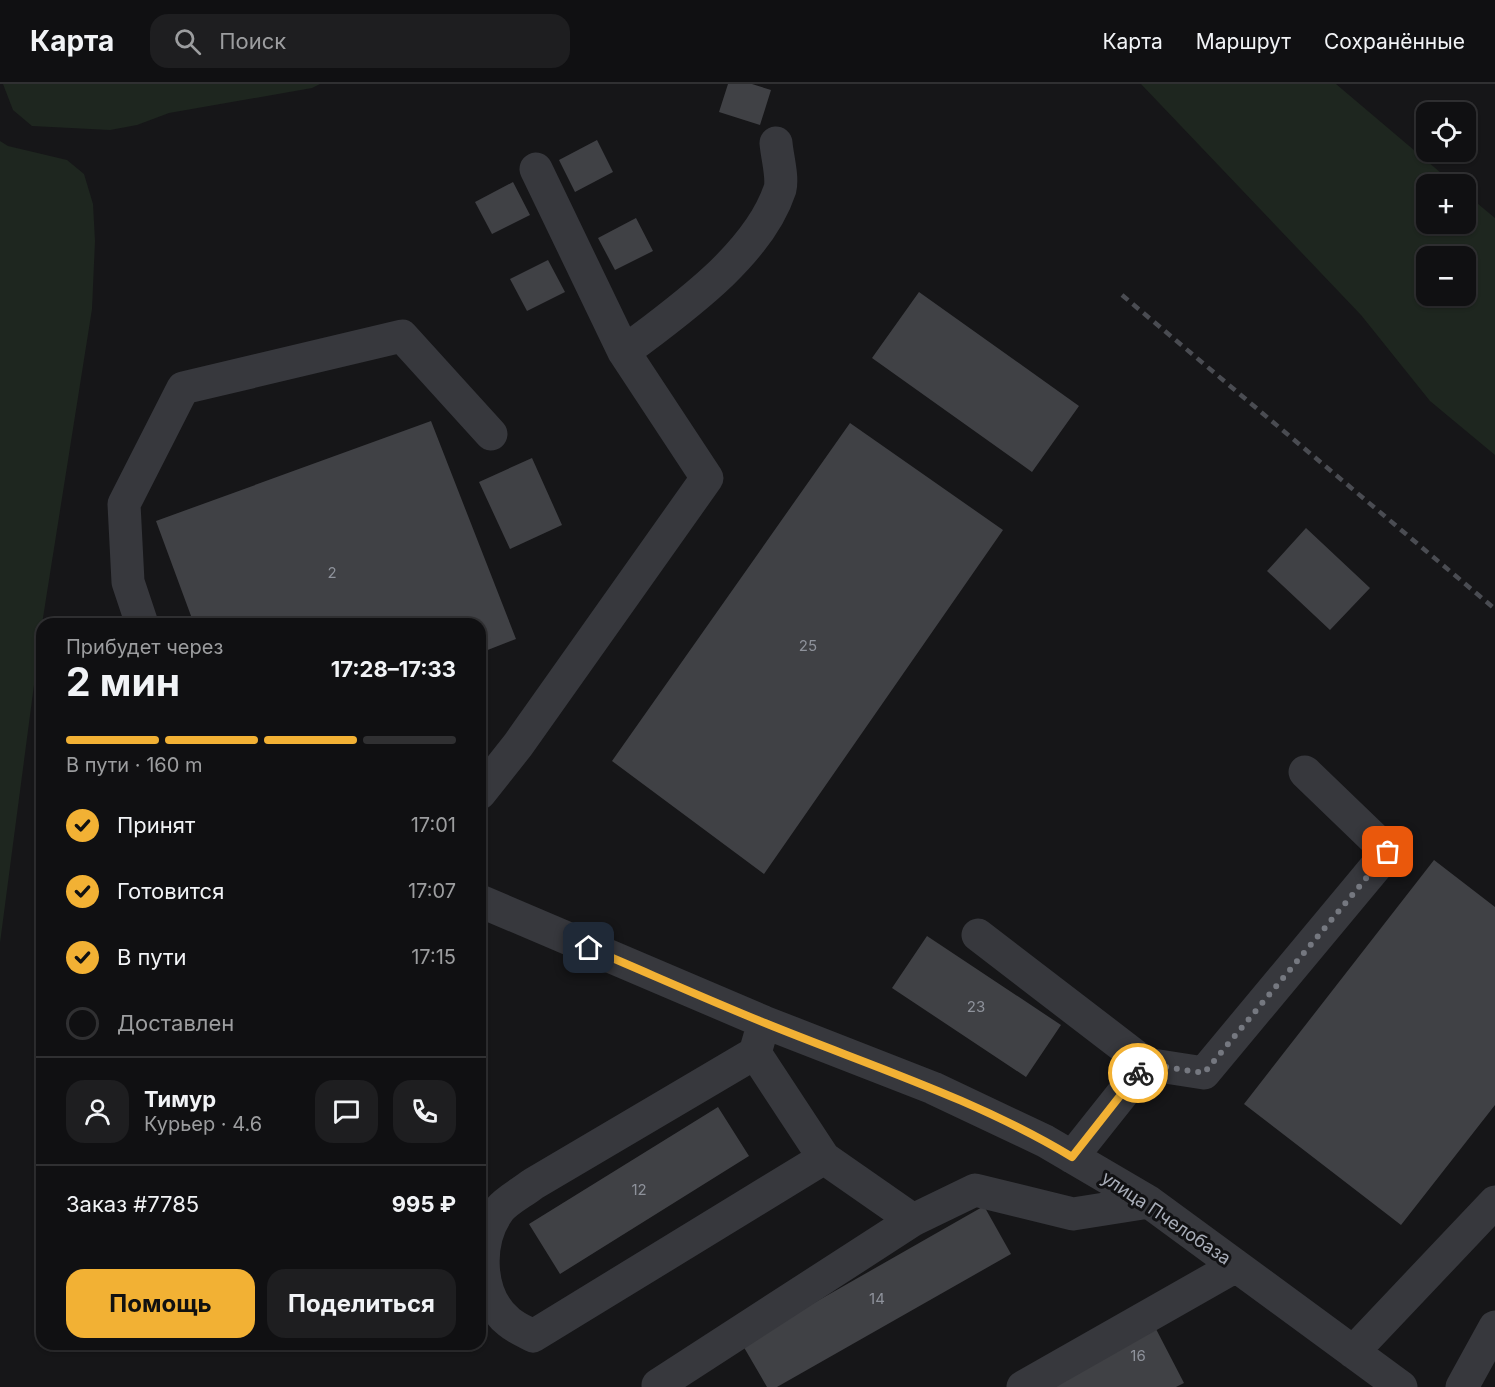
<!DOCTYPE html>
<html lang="ru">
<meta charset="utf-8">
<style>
body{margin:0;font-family:Inter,sans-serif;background:#1e1e20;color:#f1f3f6;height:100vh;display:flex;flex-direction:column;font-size:22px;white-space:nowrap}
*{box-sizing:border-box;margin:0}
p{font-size:20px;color:#9c9d9f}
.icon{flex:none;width:33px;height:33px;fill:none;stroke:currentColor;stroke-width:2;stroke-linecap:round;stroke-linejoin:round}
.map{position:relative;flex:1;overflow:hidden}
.drawer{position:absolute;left:36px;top:534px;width:450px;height:732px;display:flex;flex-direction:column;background:#101012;border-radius:18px;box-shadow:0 2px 4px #0004,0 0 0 2px #303032}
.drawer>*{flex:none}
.tools{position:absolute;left:1416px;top:18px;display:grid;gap:12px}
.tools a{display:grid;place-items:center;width:60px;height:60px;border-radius:12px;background:#101012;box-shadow:0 2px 4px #0004,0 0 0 2px #303032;font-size:30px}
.pin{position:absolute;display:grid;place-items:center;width:51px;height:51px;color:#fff;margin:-26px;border-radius:12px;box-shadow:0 3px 9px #0006}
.courier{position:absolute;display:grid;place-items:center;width:60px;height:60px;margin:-30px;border:4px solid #f2b134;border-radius:50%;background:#fff;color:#222;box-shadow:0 2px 8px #0007}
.head em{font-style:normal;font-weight:700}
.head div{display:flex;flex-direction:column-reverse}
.head{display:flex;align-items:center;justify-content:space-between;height:102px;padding:0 30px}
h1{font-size:39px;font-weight:700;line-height:45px}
.bar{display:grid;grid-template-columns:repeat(4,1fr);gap:9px 6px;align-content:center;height:72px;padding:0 30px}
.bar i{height:8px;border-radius:4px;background:#303032}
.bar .on{background:#f2b134}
.bar p{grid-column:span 4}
.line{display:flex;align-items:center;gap:15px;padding:0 30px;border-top:2px solid #303032}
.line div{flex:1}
.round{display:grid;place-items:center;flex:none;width:63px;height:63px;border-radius:18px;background:#1e1e20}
ol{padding:0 30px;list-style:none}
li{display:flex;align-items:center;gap:18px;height:66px}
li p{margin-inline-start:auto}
li .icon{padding:6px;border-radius:50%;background:#f2b134;color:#111;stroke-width:4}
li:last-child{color:#9c9d9f}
li i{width:33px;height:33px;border:3px solid #303032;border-radius:50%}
.button{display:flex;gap:12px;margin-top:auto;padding:12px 30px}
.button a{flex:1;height:69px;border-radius:18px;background:#f2b134;color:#111;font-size:24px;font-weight:700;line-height:69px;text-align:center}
.button a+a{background:#1e1e20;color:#f1f3f6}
header{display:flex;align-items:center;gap:36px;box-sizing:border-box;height:84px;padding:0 30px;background:#101012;border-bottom:2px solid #303032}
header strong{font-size:28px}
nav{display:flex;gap:33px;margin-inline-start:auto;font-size:21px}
.search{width:420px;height:54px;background:#1e1e20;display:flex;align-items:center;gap:15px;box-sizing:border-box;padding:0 21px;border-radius:18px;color:#9c9d9f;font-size:22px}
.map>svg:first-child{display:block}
.green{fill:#1e261f;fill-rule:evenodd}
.building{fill:#404145}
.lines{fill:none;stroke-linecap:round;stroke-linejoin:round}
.minor{stroke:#37383d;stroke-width:33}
.rail{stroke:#4a4c52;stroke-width:4.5;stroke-dasharray:8 6;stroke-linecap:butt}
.done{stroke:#757880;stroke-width:6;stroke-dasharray:0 10.8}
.route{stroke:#f2b134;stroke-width:8}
.labels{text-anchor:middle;stroke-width:6;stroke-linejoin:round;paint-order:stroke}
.number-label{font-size:15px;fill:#8e929b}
.street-label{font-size:18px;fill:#a8adb8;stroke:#111113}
</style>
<header>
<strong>Карта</strong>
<div class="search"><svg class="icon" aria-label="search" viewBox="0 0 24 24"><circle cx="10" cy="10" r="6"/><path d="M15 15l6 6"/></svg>Поиск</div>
<nav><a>Карта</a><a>Маршрут</a><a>Сохранённые</a></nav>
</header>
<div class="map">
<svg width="1495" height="1303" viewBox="0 0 1495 1303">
<rect width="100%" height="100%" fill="#161618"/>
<path class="green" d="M3 0H320L312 4 169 29 137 41 110 46 32 42 13 26Z
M1141 0H1336L1454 100H1426V140H1466V110L1495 134V371L1430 317 1361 231ZM1426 172H1466V212H1426Z
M0 57 8 62 67 76 84 90 93 120 95 157 92 225 42 540 0 859Z"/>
<path class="building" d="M728 0H752L771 6 760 41 719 28Z
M597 56 613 88 575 108 559 76Z
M513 98 530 131 492 150 475 118Z
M636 134 653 167 615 186 598 154Z
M548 176 565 208 527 227 510 195Z
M919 208 1079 322 1032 388 872 274Z
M431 337 516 555 480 569V540H194L156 437Z
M850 339 1003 446 764 790 612 677Z
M532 374 562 441 510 465 479 398Z
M1306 444 1370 504 1330 546 1267 487Z
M1434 776 1495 823V1021L1401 1141 1244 1020Z
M927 852 1061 941 1026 993 892 904Z
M36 958H42V1012H36Z
M718 1023 749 1072 560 1190 529 1140Z
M984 1122 1011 1170 777 1303H767L742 1260Z
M1156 1245 1184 1299 1176 1303H1046Z"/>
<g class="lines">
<path class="minor" d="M624 268C678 227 758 172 780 105 783 93 777 72 776 59
M142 540 128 498 124 420 183 304 402 252 491 350
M480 709 518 661 707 394 624 268 536 85
M480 817 764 938 933 1004 1045 1057 1149 1118 1401 1303
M978 851 1146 980
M764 938 755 969 533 1100C523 1108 507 1116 499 1126 476 1158 477 1212 509 1238 516 1244 526 1248 533 1252L824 1074 913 1136
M755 969 824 1074
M1072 1073 1146 980 1204 989 1388 768 1305 688
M1353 1268 1495 1118
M658 1301 913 1136 975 1106 1073 1130 1149 1118
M1023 1303 1236 1182
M1462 1303 1495 1243"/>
<path class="rail" d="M1122 211 1495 525"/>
</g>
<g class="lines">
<path class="done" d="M1138 989 1146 980 1204 989 1388 768"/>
<path class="route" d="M589 864C648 889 706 915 765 939 868 981 976 1015 1072 1073L1138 989"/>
</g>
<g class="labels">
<g class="number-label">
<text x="332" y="494">2</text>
<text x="808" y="567">25</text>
<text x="976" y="928">23</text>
<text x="639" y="1111">12</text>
<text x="877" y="1220">14</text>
<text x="1138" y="1277">16</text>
</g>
<g class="street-label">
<text transform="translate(1166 1134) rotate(34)" y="6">улица Пчелобаза</text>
</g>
</g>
</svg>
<div class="tools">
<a><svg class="icon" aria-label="locate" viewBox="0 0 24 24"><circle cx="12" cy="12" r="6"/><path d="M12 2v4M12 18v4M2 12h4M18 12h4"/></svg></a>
<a>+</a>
<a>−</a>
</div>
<div class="pin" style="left:1388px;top:768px;background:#ea580c"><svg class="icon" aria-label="bag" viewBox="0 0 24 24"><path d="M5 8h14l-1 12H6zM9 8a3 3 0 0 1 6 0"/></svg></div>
<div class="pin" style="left:589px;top:864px;background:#1f2937"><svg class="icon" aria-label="home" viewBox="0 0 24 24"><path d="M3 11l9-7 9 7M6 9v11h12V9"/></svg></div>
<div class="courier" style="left:1138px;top:989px"><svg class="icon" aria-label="bike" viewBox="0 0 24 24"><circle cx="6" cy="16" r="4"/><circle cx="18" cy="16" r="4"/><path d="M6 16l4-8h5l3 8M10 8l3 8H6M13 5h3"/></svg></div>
<section class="drawer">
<div class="head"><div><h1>2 мин</h1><p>Прибудет через</p></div><em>17:28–17:33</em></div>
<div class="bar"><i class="on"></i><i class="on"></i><i class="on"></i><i></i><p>В пути · 160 m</p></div>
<ol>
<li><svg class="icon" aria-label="check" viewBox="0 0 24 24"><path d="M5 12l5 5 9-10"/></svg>Принят<p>17:01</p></li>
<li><svg class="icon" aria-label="check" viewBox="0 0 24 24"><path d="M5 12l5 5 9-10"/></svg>Готовится<p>17:07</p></li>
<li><svg class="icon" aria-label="check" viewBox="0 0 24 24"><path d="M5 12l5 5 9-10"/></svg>В пути<p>17:15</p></li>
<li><i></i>Доставлен</li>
</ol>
<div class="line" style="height:108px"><a class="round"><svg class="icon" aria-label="person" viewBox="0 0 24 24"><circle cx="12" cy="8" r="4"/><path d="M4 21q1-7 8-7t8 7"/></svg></a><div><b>Тимур</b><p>Курьер · 4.6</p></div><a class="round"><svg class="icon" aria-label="chat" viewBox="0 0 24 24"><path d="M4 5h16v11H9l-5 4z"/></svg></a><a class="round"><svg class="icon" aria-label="phone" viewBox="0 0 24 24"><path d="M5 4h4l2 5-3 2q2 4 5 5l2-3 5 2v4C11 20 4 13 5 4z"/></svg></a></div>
<div class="line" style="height:78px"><div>Заказ #7785</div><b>995 ₽</b></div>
<div class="button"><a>Помощь</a><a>Поделиться</a></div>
</section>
</div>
